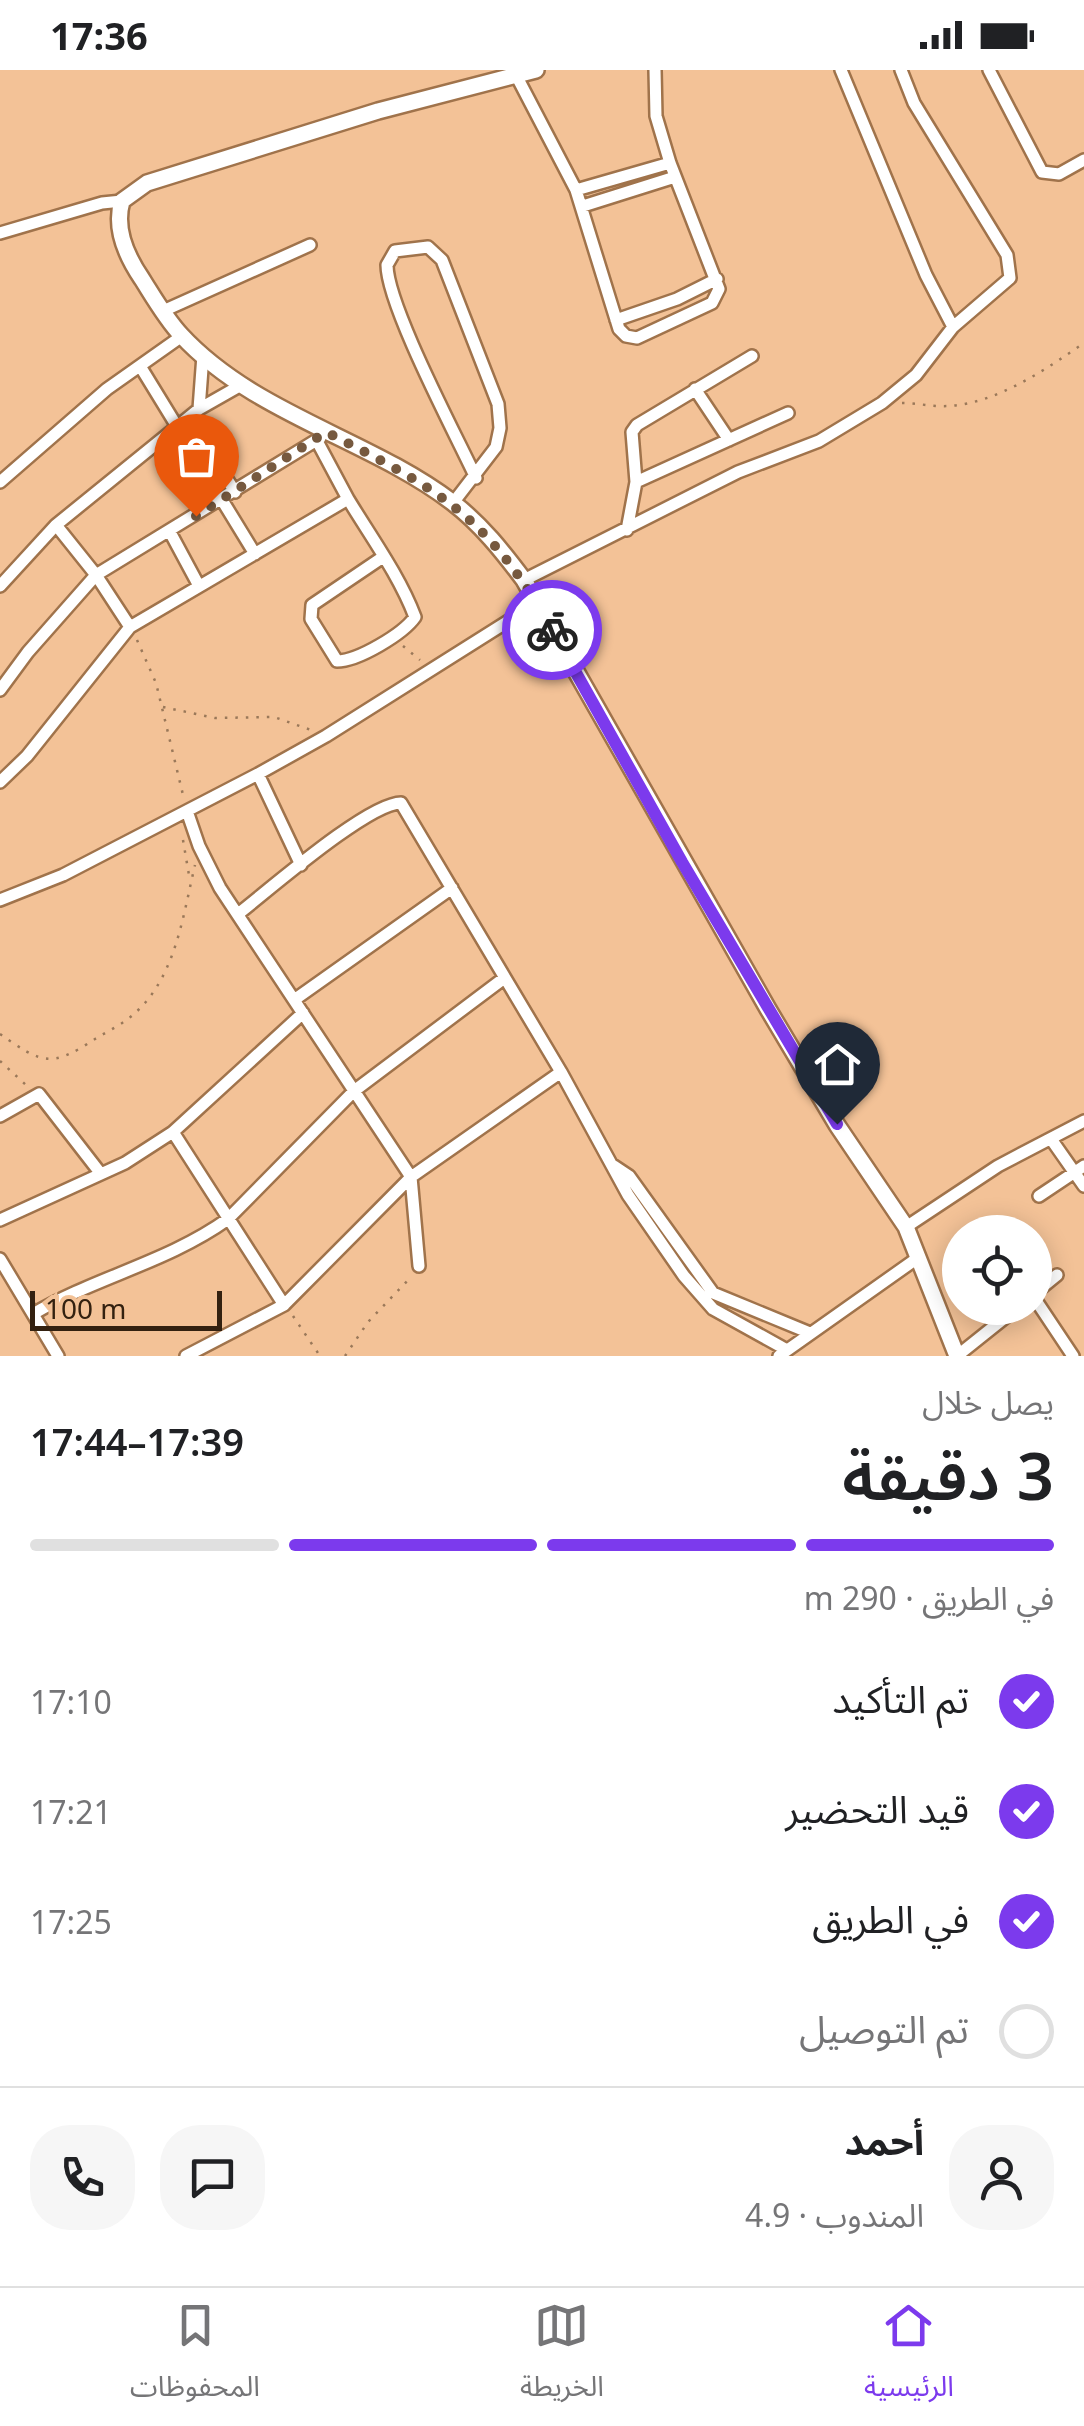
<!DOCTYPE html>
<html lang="ar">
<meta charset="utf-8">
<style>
body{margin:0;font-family:"Noto Sans","Noto Sans Arabic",sans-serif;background:#f6f6f6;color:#202124;direction:rtl;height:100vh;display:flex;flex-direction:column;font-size:38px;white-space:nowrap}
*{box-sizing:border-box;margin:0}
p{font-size:32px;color:#757577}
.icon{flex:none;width:55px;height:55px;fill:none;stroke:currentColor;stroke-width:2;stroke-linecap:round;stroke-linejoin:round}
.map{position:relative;height:1286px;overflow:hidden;direction:ltr}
.panel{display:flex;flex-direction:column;background:#fff;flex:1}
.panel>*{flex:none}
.tools{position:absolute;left:942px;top:1145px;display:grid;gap:20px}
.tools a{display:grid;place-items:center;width:110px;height:110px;border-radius:50%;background:#fff;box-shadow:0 5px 25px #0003;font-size:50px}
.scale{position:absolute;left:30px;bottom:25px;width:192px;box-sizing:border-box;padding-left:10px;border:5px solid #332110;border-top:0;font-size:28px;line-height:35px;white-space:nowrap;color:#332110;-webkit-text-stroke:8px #f3c297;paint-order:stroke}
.pin{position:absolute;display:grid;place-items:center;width:85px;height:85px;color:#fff;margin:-102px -42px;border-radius:50% 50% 50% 0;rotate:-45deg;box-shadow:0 0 10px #0007}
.pin .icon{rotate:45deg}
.courier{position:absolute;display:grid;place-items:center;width:100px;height:100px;margin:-50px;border:8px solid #7c3aed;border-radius:50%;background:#fff;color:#222;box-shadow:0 2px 12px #0007}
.overview em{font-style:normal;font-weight:600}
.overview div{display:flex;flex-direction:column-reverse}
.overview{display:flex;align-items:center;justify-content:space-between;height:170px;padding:0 30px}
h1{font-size:65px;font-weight:600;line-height:75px}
.bar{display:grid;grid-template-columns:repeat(4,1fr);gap:15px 10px;align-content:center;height:120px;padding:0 30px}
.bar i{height:12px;border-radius:8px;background:#e0e0e0}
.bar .active{background:#7c3aed}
.bar p{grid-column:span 4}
.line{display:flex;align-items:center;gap:25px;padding:0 30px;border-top:2px solid #e0e0e0}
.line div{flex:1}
.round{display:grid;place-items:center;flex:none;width:105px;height:105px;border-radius:40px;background:#f6f6f6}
ol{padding:0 30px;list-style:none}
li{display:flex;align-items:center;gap:30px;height:110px}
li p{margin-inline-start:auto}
li .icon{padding:10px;border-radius:50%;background:#7c3aed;color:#fff;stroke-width:4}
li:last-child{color:#757577}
li i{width:55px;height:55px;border:5px solid #e0e0e0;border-radius:50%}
.status{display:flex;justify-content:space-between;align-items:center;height:70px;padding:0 50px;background:#fff;direction:ltr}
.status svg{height:28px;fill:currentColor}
.menu{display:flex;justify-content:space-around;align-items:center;height:140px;border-top:2px solid #e0e0e0;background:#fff;font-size:28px;color:#757577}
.menu a{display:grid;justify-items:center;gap:5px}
.menu .active{color:#7c3aed}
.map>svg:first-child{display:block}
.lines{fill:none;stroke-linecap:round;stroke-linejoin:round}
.minor-casing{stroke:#a0734b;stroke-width:16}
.tertiary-casing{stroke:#a0734b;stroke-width:20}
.path{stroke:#9a7859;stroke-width:2.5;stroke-dasharray:2.5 8;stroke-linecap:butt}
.minor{stroke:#fff;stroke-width:11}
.tertiary{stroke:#fff;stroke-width:15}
.done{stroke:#76593f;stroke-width:10;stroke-dasharray:0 18}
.route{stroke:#7c3aed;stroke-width:12}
</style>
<div class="status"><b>17:36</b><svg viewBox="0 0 49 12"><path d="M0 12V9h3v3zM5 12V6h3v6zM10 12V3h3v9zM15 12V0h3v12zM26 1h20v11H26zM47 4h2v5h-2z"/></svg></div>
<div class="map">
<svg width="1084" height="1286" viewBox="0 0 1084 1286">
<rect width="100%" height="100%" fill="#f3c297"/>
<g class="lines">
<defs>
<path id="minor" d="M841 0 926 205 953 257
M989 0 1042 102 1059 104 1084 90
M516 5 576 120 619 259 626 266 637 268 712 233 719 219 670 93 656 46 655 0
M576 120 670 93
M583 136 675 107
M0 163 102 133 122 131
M163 241 310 175
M616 250 677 229 717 209
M140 296 178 358
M695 319 729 370
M199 339 203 285
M189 348 235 422
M0 412 107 319 182 266
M636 412 788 343
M348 429C371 467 399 505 415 547 403 564 358 591 337 591L311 549 312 535 383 487
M222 430 255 484
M453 433 496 377 500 358 498 334 442 190 428 177 395 181 387 195C387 235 456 365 476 408
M56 455 96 505 130 557
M627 460 636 412 632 362 637 355 752 286
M170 462 199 516
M524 510 738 402 819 371 882 333 916 305 953 257 1010 208 1007 185 914 33 901 0
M0 516 56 455 199 339 243 314
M0 620 28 582 96 505 320 368
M258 704 301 795
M0 712 27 686 130 557 348 429 317 371
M187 741 199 776 220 818 411 1107 419 1196
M0 830 63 805 258 704 326 666 537 533
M238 844C268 821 368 733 401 733L561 1002 628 1125 684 1206 713 1239 787 1280
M294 930 452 818
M0 1046 39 1024 101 1104
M173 1062 284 1235 411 1107 561 1002
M1051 1069 1084 1116
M614 1096 629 1106 713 1223 810 1263
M1039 1126 1084 1096
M0 1150 125 1093 173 1062 303 943
M906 1157 998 1096 1084 1051
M0 1189 58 1286
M1035 1223 1057 1205
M1035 1229 1073 1286
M33 1244C96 1207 168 1192 228 1149L354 1021 503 909
M186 1286 284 1235
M779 1286 919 1187
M957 1286 1017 1238"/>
<path id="tertiary" d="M536 0 378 41 147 113 122 131C114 158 127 187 142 209 154 228 166 249 181 265 254 344 369 369 452 432 481 454 503 482 524 510L768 939 837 1055 906 1157 957 1286"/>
</defs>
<use href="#minor" class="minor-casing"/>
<use href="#tertiary" class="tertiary-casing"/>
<path class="path" d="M902 333C917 333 933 337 949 336 997 333 1045 300 1084 273
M137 570 156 613 184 729
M403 576 420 590
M163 637 215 648 274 647 311 660
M183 770 190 811
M0 964C43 994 51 998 95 969 108 961 123 954 134 944 176 907 183 845 195 795
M0 991 26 1015
M293 1246 320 1286
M345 1286 368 1252 411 1207"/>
<use href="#minor" class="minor"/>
<use href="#tertiary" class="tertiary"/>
</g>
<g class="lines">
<path class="done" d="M196 446 326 362C438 419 489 446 552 560"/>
<path class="route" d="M552 560 682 792 837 1054"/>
</g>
</svg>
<div class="tools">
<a><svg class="icon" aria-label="locate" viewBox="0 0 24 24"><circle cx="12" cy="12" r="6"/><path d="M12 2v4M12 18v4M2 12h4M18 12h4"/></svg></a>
</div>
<div class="scale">100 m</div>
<div class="pin" style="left:196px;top:446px;background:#ea580c"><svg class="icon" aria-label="bag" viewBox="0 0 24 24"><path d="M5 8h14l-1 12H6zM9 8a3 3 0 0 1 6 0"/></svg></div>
<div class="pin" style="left:837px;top:1054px;background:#1f2937"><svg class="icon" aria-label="home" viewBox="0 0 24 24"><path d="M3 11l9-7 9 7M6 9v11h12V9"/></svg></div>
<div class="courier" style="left:552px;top:560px"><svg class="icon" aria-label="bike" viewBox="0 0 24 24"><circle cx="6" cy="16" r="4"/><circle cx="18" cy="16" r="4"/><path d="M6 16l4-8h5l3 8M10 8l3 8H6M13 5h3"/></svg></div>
</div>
<section class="panel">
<div class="overview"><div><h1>3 دقيقة</h1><p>يصل خلال</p></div><em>17:39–17:44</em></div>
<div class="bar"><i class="active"></i><i class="active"></i><i class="active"></i><i></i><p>في الطريق · 290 m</p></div>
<ol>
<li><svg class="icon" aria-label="check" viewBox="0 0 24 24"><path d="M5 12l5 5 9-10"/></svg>تم التأكيد<p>17:10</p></li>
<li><svg class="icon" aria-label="check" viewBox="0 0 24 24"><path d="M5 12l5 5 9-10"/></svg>قيد التحضير<p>17:21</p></li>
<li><svg class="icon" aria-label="check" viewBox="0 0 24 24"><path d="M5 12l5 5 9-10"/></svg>في الطريق<p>17:25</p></li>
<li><i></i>تم التوصيل</li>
</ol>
<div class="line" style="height:180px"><a class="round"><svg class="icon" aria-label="person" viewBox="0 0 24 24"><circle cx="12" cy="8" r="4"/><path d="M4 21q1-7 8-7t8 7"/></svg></a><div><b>أحمد</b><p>المندوب · 4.9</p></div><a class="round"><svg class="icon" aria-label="chat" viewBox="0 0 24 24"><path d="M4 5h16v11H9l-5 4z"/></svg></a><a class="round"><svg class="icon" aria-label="phone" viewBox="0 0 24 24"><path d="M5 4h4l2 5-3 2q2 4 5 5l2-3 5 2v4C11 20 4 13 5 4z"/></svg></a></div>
</section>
<nav class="menu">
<a class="active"><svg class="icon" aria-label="home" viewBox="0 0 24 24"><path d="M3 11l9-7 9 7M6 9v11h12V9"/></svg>الرئيسية</a>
<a><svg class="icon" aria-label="map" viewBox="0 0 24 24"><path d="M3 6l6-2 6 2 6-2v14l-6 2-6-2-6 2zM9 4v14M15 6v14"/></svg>الخريطة</a>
<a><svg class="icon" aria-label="saved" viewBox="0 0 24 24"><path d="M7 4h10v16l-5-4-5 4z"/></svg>المحفوظات</a>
</nav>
